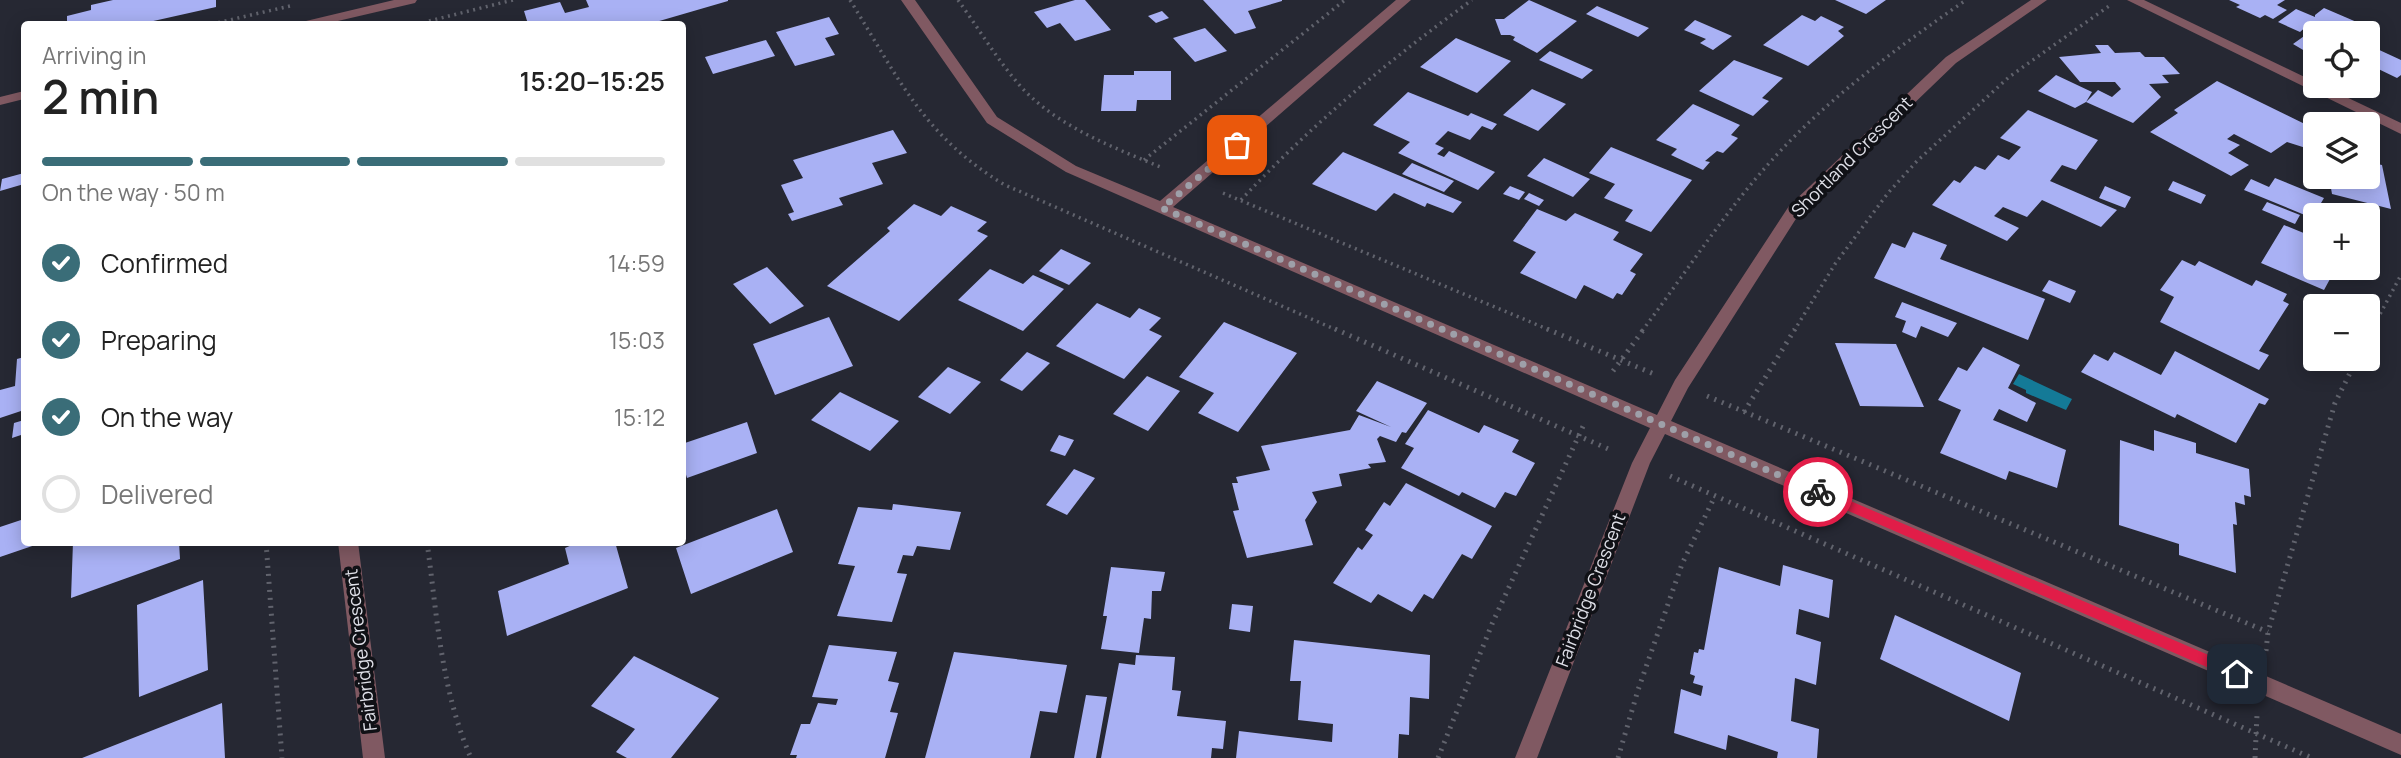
<!DOCTYPE html>
<meta charset="utf-8">
<style>
body{margin:0;font-family:Manrope,sans-serif;background:#f6f6f6;color:#222;height:100vh;display:flex;flex-direction:column;font-size:26px;white-space:nowrap}
*{box-sizing:border-box;margin:0}
p{font-size:23px;color:#767676}
.icon{flex:none;width:38px;height:38px;fill:none;stroke:currentColor;stroke-width:2;stroke-linecap:round;stroke-linejoin:round}
.map{position:relative;flex:1;overflow:hidden}
.side{position:absolute;left:21px;top:21px;width:665px;height:525px;display:flex;flex-direction:column;background:#fff;border-radius:7px;box-shadow:0 4px 18px #0003}
.side>*{flex:none}
.fabs{position:absolute;left:2303px;top:21px;display:grid;gap:14px}
.fabs a{display:grid;place-items:center;width:77px;height:77px;border-radius:7px;background:#fff;box-shadow:0 4px 18px #0003;font-size:35px}
.pin{position:absolute;display:grid;place-items:center;width:60px;height:60px;color:#fff;margin:-30px;border-radius:14px;box-shadow:0 4px 10px #0006}
.courier{position:absolute;display:grid;place-items:center;width:70px;height:70px;margin:-35px;border:5px solid #e11d48;border-radius:50%;background:#fff;color:#222;box-shadow:0 2px 9px #0007}
.summary em{font-style:normal;font-weight:600}
.summary div{display:flex;flex-direction:column-reverse}
.summary{display:flex;align-items:center;justify-content:space-between;height:119px;padding:0 21px}
h1{font-size:46px;font-weight:600;line-height:52px}
.bar{display:grid;grid-template-columns:repeat(4,1fr);gap:10px 7px;align-content:center;height:84px;padding:0 21px}
.bar i{height:9px;border-radius:5px;background:#e0e0e0}
.bar .active{background:#3a6d78}
.bar p{grid-column:span 4}
ol{padding:0 21px;list-style:none}
li{display:flex;align-items:center;gap:21px;height:77px}
li p{margin-inline-start:auto}
li .icon{padding:7px;border-radius:50%;background:#3a6d78;color:#fff;stroke-width:4}
li:last-child{color:#767676}
li i{width:38px;height:38px;border:4px solid #e0e0e0;border-radius:50%}
.map>svg:first-child{display:block}
.water{fill:#147a97}
.building{fill:#a9b1f4}
.lines{fill:none;stroke-linecap:round;stroke-linejoin:round}
.path-far1{stroke:#61636d;stroke-width:3.5;stroke-dasharray:2 4.5;stroke-linecap:butt}
.path{stroke:#61636d;stroke-width:5;stroke-dasharray:2 6;stroke-linecap:butt}
.minor{fill:#805962;fill-rule:evenodd}
.route{fill:#e11d48}
.done{stroke:#9ea0a9;stroke-width:7;stroke-dasharray:0 12.6}
.labels{text-anchor:middle;stroke-width:7;stroke-linejoin:round;paint-order:stroke}
.street-label{font-size:18px;fill:#dfe0e8;stroke:#101116}
</style>
<div class="map">
<svg width="2401" height="758" viewBox="0 0 2401 758">
<rect width="100%" height="100%" fill="#262833"/>
<path class="water" d="M2019 374 2072 399 2066 410 2026 393V390L2013 384Z"/>
<path class="building" d="M113 0H216V7L140 24H67V16L91 10V5Z
M586 0H728V1L649 24H528L524 11 560 2 565 13 589 7Z
M1075 0H1085L1111 30 1075 41 1060 23 1047 28 1034 12Z
M1203 0H1282V1L1248 11 1256 28 1235 34Z
M1529 0 1577 21 1537 53 1513 40 1515 37 1510 35H1501L1495 19H1504Z
M1835 0H1886L1866 14Z
M2229 0H2285L2277 5 2287 10 2273 19 2265 15 2260 18 2236 7 2240 5Z
M1597 6 1649 28 1638 37 1586 14Z
M2324 8 2359 23 2345 33H2325L2308 25 2300 32 2278 22 2296 9 2315 17V15Z
M1162 11 1169 18 1156 23 1148 16Z
M1802 15 1815 21 1821 16 1844 27 1838 31 1844 36 1808 66 1763 45Z
M829 17 839 34 825 38 835 55 795 66 776 32Z
M1695 20 1732 36 1713 50 1700 43 1706 39 1684 30Z
M1205 28 1227 51 1195 62 1173 38Z
M2307 34 2315 38V57L2293 44Z
M1456 38 1511 61 1477 93 1420 67Z
M766 40 775 56 713 74 705 57Z
M2095 45H2108L2115 53 2140 52 2145 57H2164L2180 74 2162 75 2169 83 2149 84 2161 97 2133 123 2086 102 2075 108 2038 91 2056 75 2092 92 2086 102 2098 90 2112 97 2121 89 2115 82H2080L2059 57 2101 53Z
M2375 48 2401 60V75L2397 78 2368 64V54Z
M1550 51 1593 70 1582 79 1539 60Z
M1734 60 1783 78 1762 98 1769 101 1753 116 1699 91Z
M1134 71H1171V100H1137L1136 111H1101L1104 75H1134Z
M2217 81 2315 129V144L2309 149 2287 142 2271 153 2234 134 2227 139 2240 145 2228 153 2249 165 2231 176 2150 132 2178 113 2174 110Z
M1532 89 1566 104 1538 131 1503 115Z
M1408 92 1468 116 1471 113 1497 124 1492 130 1482 126 1470 140 1448 131 1435 144 1444 148 1437 154 1444 157 1449 151 1495 172 1478 190 1398 153 1410 142 1373 125Z
M1693 104 1740 125 1731 135 1738 138 1723 153 1717 151 1705 161 1710 162 1703 170 1671 155 1677 149 1656 140Z
M2028 110 2098 140 2076 170 2062 165 2050 181 2117 210 2101 227 2042 200 2027 217 2003 207 1994 216 2019 228 2007 241 1932 205 1954 180 1960 183 1975 166 1985 170 1998 155 2009 160 2021 147 2000 138Z
M893 130 907 153 872 163 883 184 839 198 843 205 792 221 788 214 794 212 781 185 803 178 793 160Z
M1611 147 1692 180 1651 232 1625 221 1633 210 1604 198 1615 184 1589 173Z
M1343 152 1462 202 1453 213 1427 203 1425 207 1394 193 1376 211 1312 184Z
M1544 158 1590 179 1573 197 1527 176Z
M2368 162 2382 165 2391 209 2332 194 2329 177H2368Z
M1412 163 1454 181 1444 192 1402 174Z
M24 173V184L0 191 2 179Z
M2275 178 2324 198 2312 218 2244 190 2251 179 2269 187Z
M2173 181 2206 195 2201 204 2168 190Z
M1510 186 1525 192 1519 200 1503 194Z
M2105 186 2131 197 2125 208 2099 198Z
M1529 193 1544 200 1539 206 1524 199Z
M2267 202 2300 215 2295 224 2262 210Z
M914 204 941 216 951 206 987 222 977 231 988 236 899 321 827 286 890 231 887 228Z
M1537 209 1566 221 1575 213 1619 232 1613 240 1643 254 1630 271 1636 274 1622 295 1617 293 1613 299 1584 285 1576 299 1520 273 1536 252 1513 241Z
M2284 225 2311 236 2315 231V268H2336L2324 290 2261 263Z
M1913 232 1947 245 1940 259 2045 299 2028 340 1874 278 1892 243 1905 248Z
M1061 249 1091 263 1069 285 1039 271Z
M2182 260 2195 266 2199 261 2252 286 2256 280 2287 294 2283 301 2289 304 2259 351 2269 355 2259 370 2160 322 2174 297 2160 290Z
M767 267 804 306 770 324 733 284Z
M990 269 1023 284 1033 275 1064 289 1023 331 958 300Z
M2049 280 2076 291 2070 303 2042 291Z
M1902 302 1957 323 1948 337 1921 326 1916 338 1902 332 1906 321 1895 317Z
M1097 303 1130 318 1139 308 1161 318 1149 330 1162 336 1124 379 1056 346Z
M829 317 853 366 775 395 753 344Z
M1224 322 1297 353 1238 432 1198 413 1214 393 1179 377Z
M1835 343 1896 344 1924 407 1860 406Z
M1983 347 2020 365 2008 388 2036 403 2027 422 1999 409 1993 420 2066 450 2057 488 2009 471 2006 480 1940 453 1961 410 1938 400 1958 367 1967 371Z
M2175 351 2269 399 2265 405 2259 403 2236 443 2177 414 2175 418 2081 372 2094 354 2108 361 2114 352 2161 375Z
M1027 352 1050 363 1022 391 1000 380Z
M24 357V410L0 418V390L15 386 17 359Z
M948 367 981 382 950 414 918 397Z
M1147 376 1180 391 1148 431 1113 414Z
M1377 381 1427 403 1406 433 1402 432 1396 442 1380 436 1377 439 1386 462 1368 464 1371 468 1339 474 1342 486 1312 492 1317 502 1305 520 1313 545 1247 558 1233 511 1239 510 1232 483H1238L1236 477 1270 470 1261 446 1350 430 1359 415 1391 427 1356 411Z
M840 392 899 421 870 451 811 420Z
M1428 410 1479 433 1484 425 1519 440 1512 452 1535 463 1516 496 1505 492 1495 508 1462 492 1459 496 1401 468 1414 448 1405 444Z
M24 420V434L12 438 14 423Z
M747 422 757 453 687 478 682 461V444Z
M2154 430 2196 443V453L2249 469 2251 497 2244 495 2245 505 2235 502 2237 525 2233 524 2236 573 2179 555V544L2119 525 2120 440 2154 451Z
M1059 435 1074 440 1065 456 1050 451Z
M1074 469 1095 478 1067 515 1046 505Z
M1406 483 1492 526 1472 559 1462 554 1433 599 1424 594 1412 612 1378 594 1371 603 1333 583 1358 547 1362 550 1373 535 1365 530 1384 502 1390 506Z
M893 504 961 512 950 550 917 546 913 556 903 555 897 573 907 574 892 622 837 616 855 566 838 564 858 507 892 510Z
M777 509 793 552 691 594 676 548Z
M24 519V542L41 543 0 557V527Z
M73 542H179L180 559 71 598Z
M579 542H615L628 588 507 636 498 591 569 564 565 548Z
M1783 565 1833 580 1829 618 1799 609 1796 634 1821 642 1816 685 1795 678 1791 721 1819 729 1817 758H1777L1778 752 1728 735 1726 750 1674 733 1681 689 1701 696 1703 686 1693 683 1695 676 1690 674 1694 652 1698 653 1699 649 1704 650 1719 567 1780 586Z
M1111 567 1165 572 1161 591H1152L1151 619 1144 618 1139 653 1101 649 1107 616H1103Z
M203 580 208 670 139 697 137 605Z
M1232 604 1253 606 1250 632 1229 629Z
M1895 615 2021 673 2009 721 1880 659Z
M1294 640 1430 655 1429 699 1410 697 1409 735 1399 734 1398 758H1236L1239 731 1332 742 1333 724 1298 720 1301 681H1290Z
M829 645 897 652 888 681 899 683 890 712 898 713 885 758H796L797 755H790L801 724H810L818 703 836 705 838 699 812 697Z
M954 652 1067 665 1057 713 1040 711 1030 758H925Z
M1136 655 1175 657 1172 690 1181 691 1177 716 1226 721 1223 749 1212 748 1211 758H1101L1119 663 1135 665Z
M634 656 719 698 671 758H627L616 752 635 729 591 706Z
M1086 695 1107 697 1096 758H1074Z
M222 703 225 758H82Z"/>
<g class="lines">
<path class="path-far1" d="M850 0C898 77 923 136 1005 185L1339 331
M958 0C979 29 998 61 1022 88 1060 128 1113 147 1163 168
M429 21 513 0
M212 24 290 6
M1144 160 1345 0
M1223 193 1552 331
M1241 200C1311 125 1389 60 1472 0
M1642 331C1685 274 1724 213 1772 160 1828 98 1897 48 1966 0
M1794 331 1835 264 1888 193 1917 161 2009 77 2109 6
M2371 331 2401 275"/>
<path class="path" d="M1335 329 1613 451
M1547 329 1654 374
M2368 337 2372 329
M1613 371 1644 329
M1707 396 2268 632
M1744 412 1795 329
M1670 476 2312 758
M266 542 282 758
M427 542C437 615 441 690 471 758
M2266 651 2268 632 2335 403 2357 359
M1438 758 1492 624 1585 422
M1618 758 1638 690 1682 564 1715 496
M2255 758 2257 715"/>
<path class="minor" d="M394 0H417L415 3 325 24H304L306 21Z
M901 0H915L997 117 1076 166 1160 201 1396 0H1411L1173 207 1657 415 1675 380 1789 206 1946 57 2031 0H2047L1956 63 1799 214 1688 388 1671 421 2401 734V755L1665 434 1650 463 1537 758H1515L1632 463 1650 428 1066 172 987 123Z
M2127 0H2144L2315 82V86H2323L2401 123V134Z
M24 91V99L0 105V97Z
M338 542H358L385 758H363Z"/>
</g>
<path class="route" d="M1818 487 2241 669 2243 674 2241 678H2232L1814 496V489Z"/>
<g class="lines">
<path class="done" d="M1237 145 1162 208 1818 492"/>
</g>
<g class="labels">
<g class="street-label">
<text transform="translate(1852 157) rotate(-45)" y="6">Shortland Crescent</text>
<text transform="translate(1591 590) rotate(-69)" y="6">Fairbridge Crescent</text>
<text transform="translate(361 650) rotate(-97)" y="6">Fairbridge Crescent</text>
</g>
</g>
</svg>
<div class="fabs">
<a><svg class="icon" aria-label="locate" viewBox="0 0 24 24"><circle cx="12" cy="12" r="6"/><path d="M12 2v4M12 18v4M2 12h4M18 12h4"/></svg></a>
<a><svg class="icon" aria-label="layers" viewBox="0 0 24 24"><path d="M12 4l9 5-9 5-9-5zM3 14l9 5 9-5"/></svg></a>
<a>+</a>
<a>−</a>
</div>
<div class="pin" style="left:1237px;top:145px;background:#ea580c"><svg class="icon" aria-label="bag" viewBox="0 0 24 24"><path d="M5 8h14l-1 12H6zM9 8a3 3 0 0 1 6 0"/></svg></div>
<div class="pin" style="left:2237px;top:674px;background:#1f2937"><svg class="icon" aria-label="home" viewBox="0 0 24 24"><path d="M3 11l9-7 9 7M6 9v11h12V9"/></svg></div>
<div class="courier" style="left:1818px;top:492px"><svg class="icon" aria-label="bike" viewBox="0 0 24 24"><circle cx="6" cy="16" r="4"/><circle cx="18" cy="16" r="4"/><path d="M6 16l4-8h5l3 8M10 8l3 8H6M13 5h3"/></svg></div>
<section class="side">
<div class="summary"><div><h1>2 min</h1><p>Arriving in</p></div><em>15:20–15:25</em></div>
<div class="bar"><i class="active"></i><i class="active"></i><i class="active"></i><i></i><p>On the way · 50 m</p></div>
<ol>
<li><svg class="icon" aria-label="check" viewBox="0 0 24 24"><path d="M5 12l5 5 9-10"/></svg>Confirmed<p>14:59</p></li>
<li><svg class="icon" aria-label="check" viewBox="0 0 24 24"><path d="M5 12l5 5 9-10"/></svg>Preparing<p>15:03</p></li>
<li><svg class="icon" aria-label="check" viewBox="0 0 24 24"><path d="M5 12l5 5 9-10"/></svg>On the way<p>15:12</p></li>
<li><i></i>Delivered</li>
</ol>
</section>
</div>
